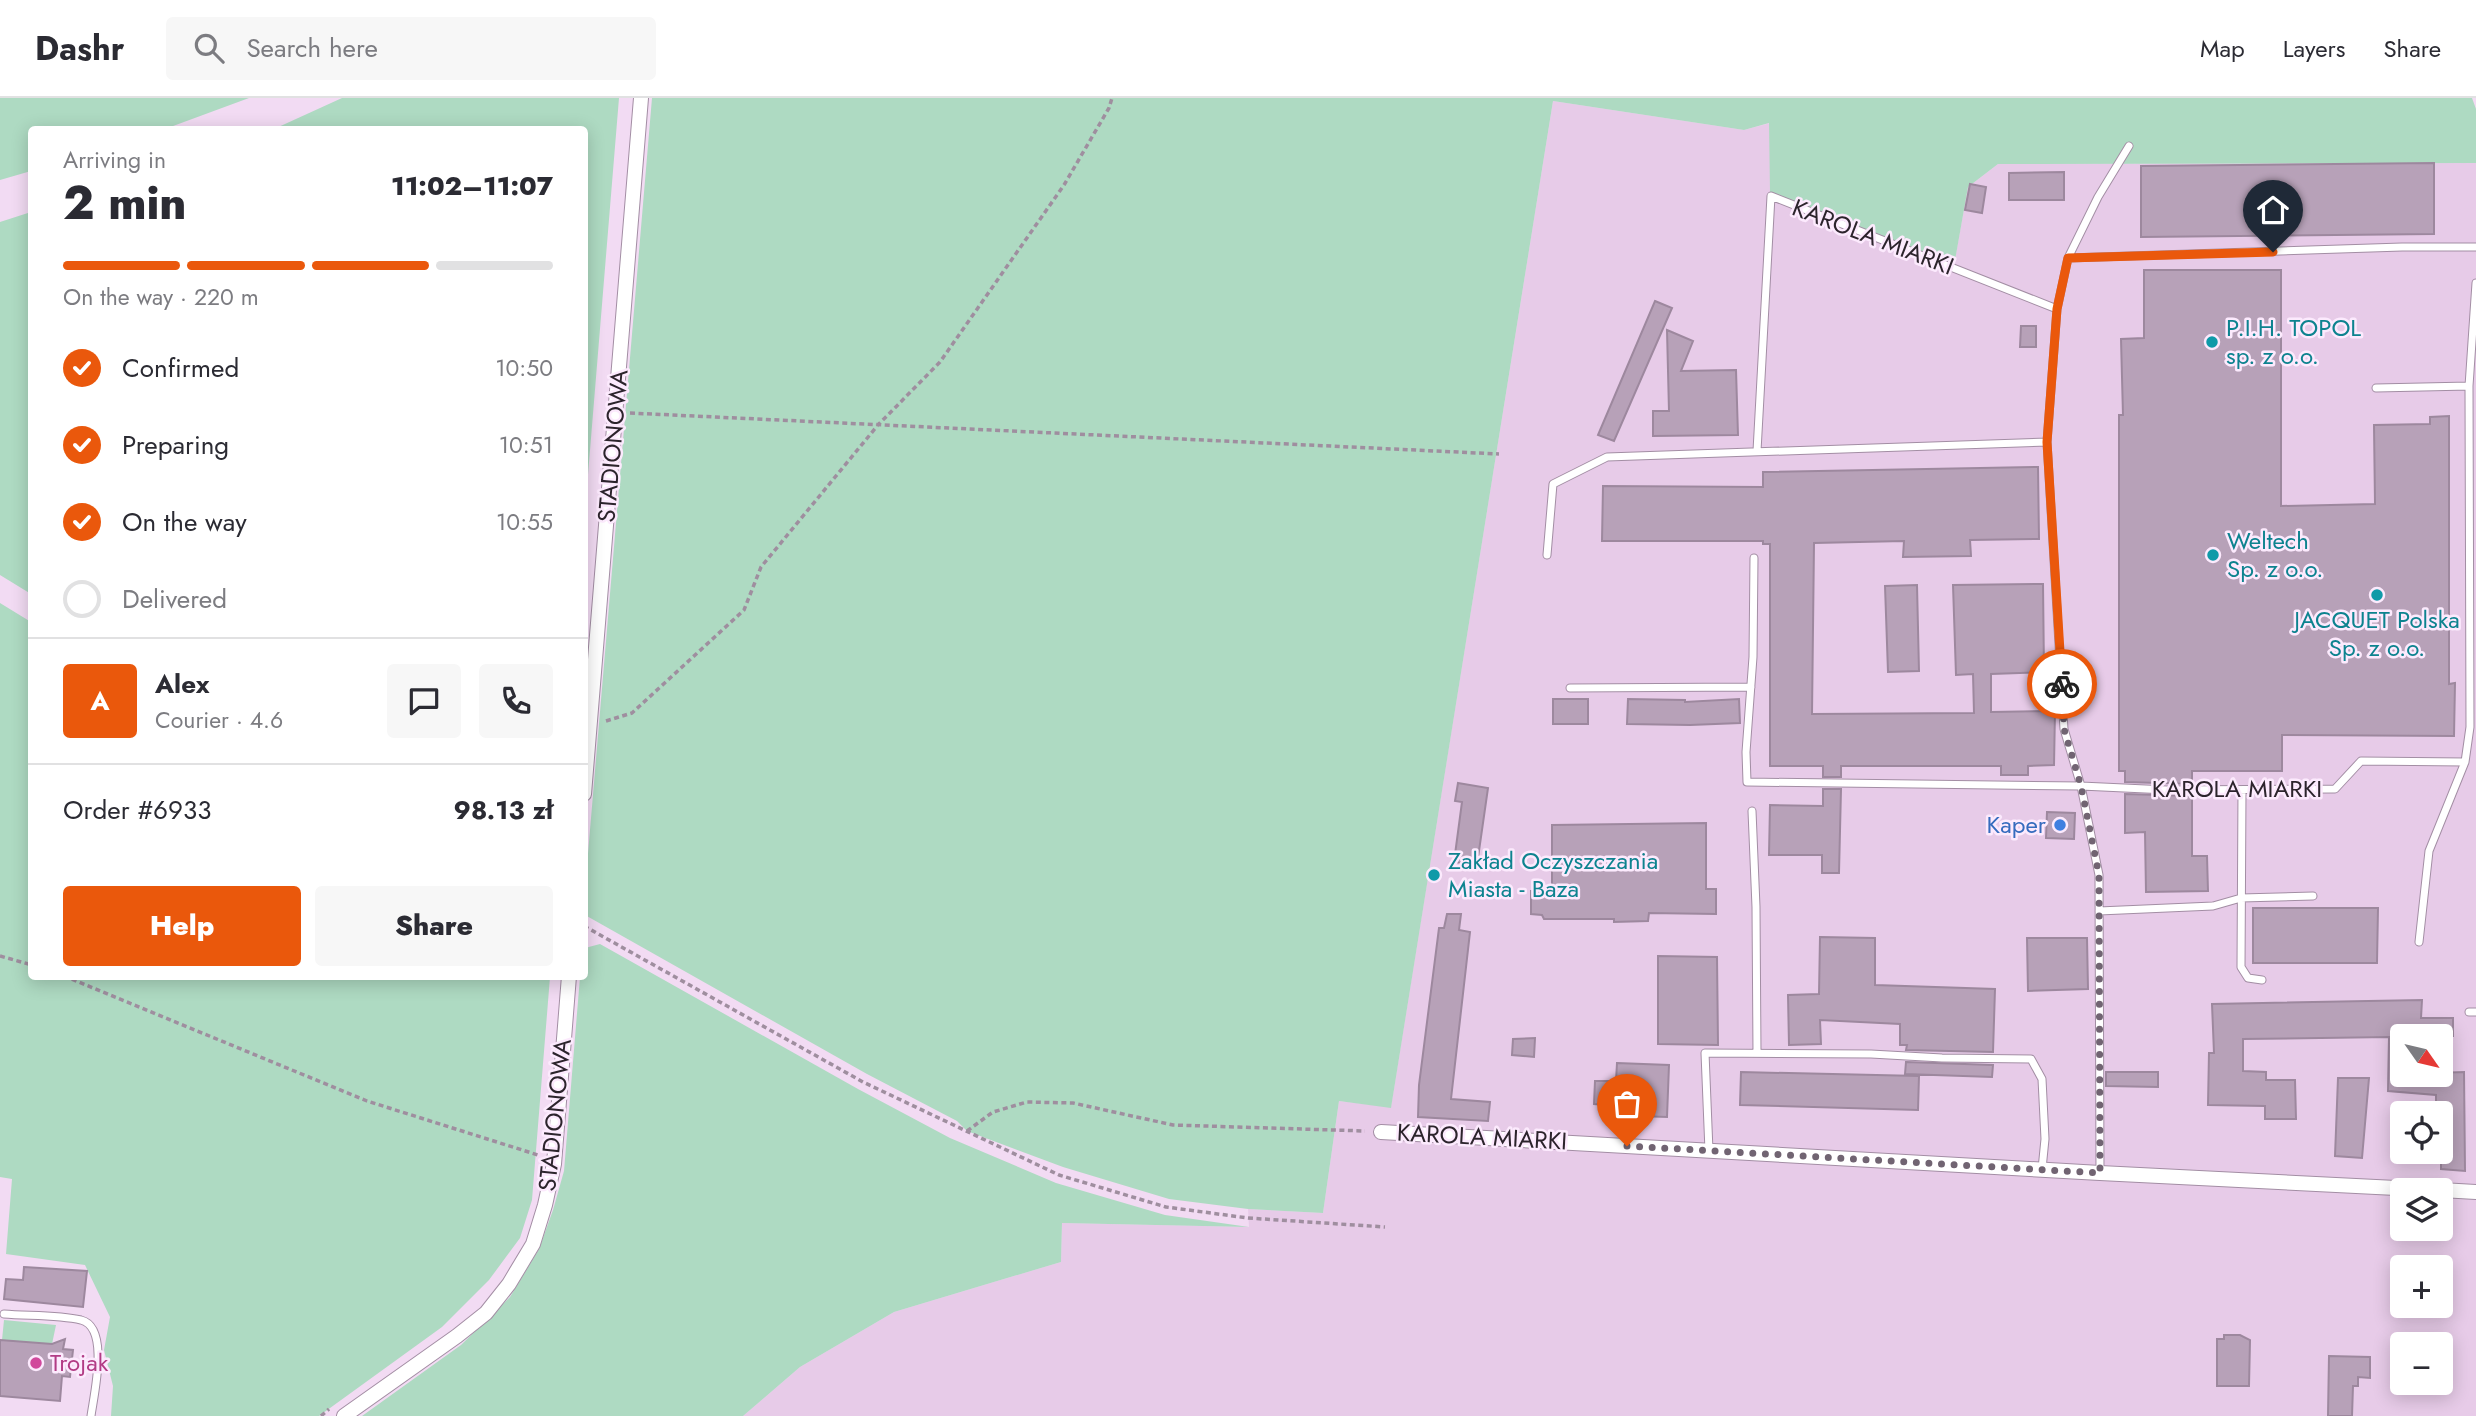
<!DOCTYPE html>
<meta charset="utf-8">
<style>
body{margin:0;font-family:Jost,sans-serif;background:#f7f7f7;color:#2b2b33;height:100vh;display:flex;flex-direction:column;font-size:26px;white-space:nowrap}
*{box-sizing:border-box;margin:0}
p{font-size:23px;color:#7c7c81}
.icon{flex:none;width:38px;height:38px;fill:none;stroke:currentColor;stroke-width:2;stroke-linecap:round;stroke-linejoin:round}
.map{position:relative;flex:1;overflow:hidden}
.panel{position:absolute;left:28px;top:28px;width:560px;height:854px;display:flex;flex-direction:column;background:#fff;border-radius:7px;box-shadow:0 4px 18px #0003}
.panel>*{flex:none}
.needle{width:46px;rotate:124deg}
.fabs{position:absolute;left:2390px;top:926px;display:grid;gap:14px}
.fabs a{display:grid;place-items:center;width:63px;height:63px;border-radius:7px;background:#fff;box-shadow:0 4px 18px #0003;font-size:35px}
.pin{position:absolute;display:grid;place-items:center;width:60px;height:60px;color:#fff;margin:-72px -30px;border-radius:50% 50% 50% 0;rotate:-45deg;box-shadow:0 0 7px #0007}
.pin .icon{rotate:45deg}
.courier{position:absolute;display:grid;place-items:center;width:70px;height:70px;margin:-35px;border:5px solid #ea580c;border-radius:50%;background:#fff;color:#222;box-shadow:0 2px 9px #0007}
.headline em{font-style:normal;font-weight:800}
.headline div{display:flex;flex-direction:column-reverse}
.headline{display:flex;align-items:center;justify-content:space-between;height:119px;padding:0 35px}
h1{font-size:46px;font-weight:800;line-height:52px}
.bar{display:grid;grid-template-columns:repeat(4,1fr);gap:10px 7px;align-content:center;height:84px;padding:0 35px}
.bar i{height:9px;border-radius:5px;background:#e1e1e2}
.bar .on{background:#ea580c}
.bar p{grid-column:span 4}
.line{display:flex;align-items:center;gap:18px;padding:0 35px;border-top:2px solid #e1e1e2}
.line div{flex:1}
.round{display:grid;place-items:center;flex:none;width:74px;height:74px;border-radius:7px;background:#f7f7f7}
ol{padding:0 35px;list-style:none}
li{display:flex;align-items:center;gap:21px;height:77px}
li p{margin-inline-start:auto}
li .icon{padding:7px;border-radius:50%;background:#ea580c;color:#fff;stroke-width:4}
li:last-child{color:#7c7c81}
li i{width:38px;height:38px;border:4px solid #e1e1e2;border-radius:50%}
.cta{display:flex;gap:14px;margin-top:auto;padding:14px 35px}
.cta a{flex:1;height:80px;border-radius:7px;background:#ea580c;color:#fff;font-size:28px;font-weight:800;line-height:80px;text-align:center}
.cta a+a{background:#f7f7f7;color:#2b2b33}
header{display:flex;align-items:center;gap:42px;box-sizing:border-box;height:98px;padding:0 35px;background:#fff;border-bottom:2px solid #e1e1e2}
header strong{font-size:33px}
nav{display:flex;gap:38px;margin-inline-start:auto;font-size:24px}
.search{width:490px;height:63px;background:#f7f7f7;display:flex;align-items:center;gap:18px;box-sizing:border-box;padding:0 24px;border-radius:7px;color:#7c7c81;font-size:26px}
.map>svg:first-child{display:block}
.built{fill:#e7cbe8;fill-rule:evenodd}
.green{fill:#aedac2}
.building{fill:#b7a1b8;stroke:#9d889e;stroke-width:2}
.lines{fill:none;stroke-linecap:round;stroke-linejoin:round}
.service-casing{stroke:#a38ea4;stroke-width:9}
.minor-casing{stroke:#a38ea4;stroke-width:16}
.path{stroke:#9f8e9f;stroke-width:3.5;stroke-dasharray:5 3.5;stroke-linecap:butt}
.service{stroke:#fff;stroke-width:7}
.minor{stroke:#fff;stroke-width:14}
.done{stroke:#716472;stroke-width:7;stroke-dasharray:0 12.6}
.route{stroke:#ea580c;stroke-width:9}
.culture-dot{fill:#0f9aa8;stroke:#fceafd;stroke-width:2.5}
.shop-dot{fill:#3f7fe0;stroke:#fceafd;stroke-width:2.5}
.hotel-dot{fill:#d1479c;stroke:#fceafd;stroke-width:2.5}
.labels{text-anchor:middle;stroke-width:5;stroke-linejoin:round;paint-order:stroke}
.street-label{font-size:24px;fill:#2c242c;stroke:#fceafd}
.culture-label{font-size:24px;fill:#0d838f;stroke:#fceafd;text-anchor:start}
.shop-label{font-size:24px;fill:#366cbe;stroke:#fceafd;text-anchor:end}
.hotel-label{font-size:24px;fill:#b23c85;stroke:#fceafd;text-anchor:start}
</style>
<header>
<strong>Dashr</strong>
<div class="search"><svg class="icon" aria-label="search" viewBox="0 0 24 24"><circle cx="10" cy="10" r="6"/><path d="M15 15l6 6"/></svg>Search here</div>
<nav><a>Map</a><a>Layers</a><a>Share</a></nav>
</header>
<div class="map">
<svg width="2476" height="1318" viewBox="0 0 2476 1318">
<rect width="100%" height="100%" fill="#f2dbf3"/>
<path class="built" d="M1553 3 1744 32 1770 25 1954 167 1968 89 1998 66 2476 65V1318H743L800 1269 894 1214 1061 1164 1062 1125 1249 1129 1248 1111 1323 1115 1339 1003 1391 1009ZM2403 938H2441V976H2403ZM2403 1015H2441V1054H2403ZM2403 1092H2441V1130H2403ZM2403 1169H2441V1208H2403ZM2403 1246H2441V1284H2403Z"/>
<path class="green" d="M0 0H249L165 31 32 32 31 73 0 82Z
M342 0H619L585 413 584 32 274 31Z
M652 0H2472L2476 11V65L1998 66 1968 89 1954 168 1770 94 1769 25 1744 32 1553 3 1391 1010 1339 1003 1323 1115 1248 1111 1169 1101 1063 1069 967 1033 957 1023 867 976 585 817V791Z
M31 114H32L31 496 0 477V124Z
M0 505 31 524 32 878 550 879 532 1102 520 1140 489 1182 442 1229 319 1318H111L113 1288 104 1252 110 1219 85 1167 6 1156 12 1081 0 1079Z
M600 846 858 991 950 1040 1056 1085 1165 1117 1249 1129 1062 1125 1061 1164 894 1214 800 1269 743 1318H362L461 1247 510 1199 539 1151 553 1112 564 1073 580 879 584 878 585 850Z
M4 1222 56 1227 52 1246 2 1242Z"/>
<path class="building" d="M2434 65V136L2141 139V68Z
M2064 74V102H2009V75Z
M1970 86 1986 89 1982 115 1965 112Z
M2144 172H2281V408L2375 406 2374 327 2430 326V319L2449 318V586L2455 585 2454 638 2282 637V673H2192V686L2125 684V673H2119V317H2123L2121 241 2144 240Z
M1655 203 1672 210 1614 343 1598 337Z
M2021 228H2036V249H2020Z
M1667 232 1693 243 1681 273 1736 272 1738 337 1653 338V313H1669Z
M2038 369 2039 441 1970 442 1971 458 1903 459 1904 443 1814 445 1812 616 1974 615 1973 576 1956 577 1953 487 2043 486 2044 574 1991 576V614L2055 613 2054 667 2028 668V677H2001V668H1841V679H1823V668H1770V446H1763V443H1602L1603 388 1763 389V374Z
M1917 487 1919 573 1888 574 1885 488Z
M1553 601H1588V626H1553Z
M1628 601 1685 602V604L1739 601 1740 625 1690 627 1627 626Z
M1458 685 1488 690 1477 767 1454 764 1462 704 1455 703Z
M1823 691H1841L1839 775H1822V757H1769L1770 707 1823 708Z
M2125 696 2192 698V758H2207L2208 793 2146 794 2145 734 2125 735Z
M2047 714 2075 715 2074 741 2046 740Z
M1706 725V791H1716V816L1649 815 1648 823 1614 824V821H1544L1542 817 1531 816V793H1542V790H1552V727Z
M2253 810H2378L2377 865H2253Z
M1447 816H1461L1459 832 1470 834 1451 1001 1490 1004 1488 1023 1418 1019 1419 987 1439 830H1444Z
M1820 839 1875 840V887L1995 891 1993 954 1906 952 1907 947H1900V926L1820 922 1821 946 1789 947 1788 897 1819 896Z
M2027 840H2087L2088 891 2028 893Z
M1658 858 1717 859 1718 947 1658 946Z
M2422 902 2421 920H2453V938H2403V976L2464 974 2465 1073 2441 1071V1015H2436V997L2388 993 2389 939 2243 941V973L2266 974V982H2295L2296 1021H2265V1008L2208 1007 2209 955H2214L2212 906Z
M1535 940 1534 959 1512 957 1513 941Z
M1906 964 1993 967 1992 979 1905 976Z
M1617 965 1669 967 1667 1019 1606 1017V1007L1594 1006 1595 983H1616Z
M1741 974 1919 978 1918 1012 1740 1007Z
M2106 974H2158V989L2106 988Z
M2338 980H2369L2362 1060 2335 1058Z
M24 1169 87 1173 83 1209 4 1201 6 1181 23 1182Z
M2224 1237H2240L2250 1242 2249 1288H2217V1241H2224Z
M65 1241 63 1251 73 1252 70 1279 62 1278 60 1303 0 1298V1242L52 1246Z
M2329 1258 2370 1259V1280L2358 1279V1288H2353L2352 1318H2328Z"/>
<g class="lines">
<defs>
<path id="service" d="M2129 48 2098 99 2068 160 2402 149H2476
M2068 160 2057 211 2047 344 2064 631 2081 688 2099 777 2100 1075
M2376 290 2469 288
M1757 353 1771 98 2057 211
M1547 457 1553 386 1607 359 2047 344
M1754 460 1753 559 1746 654 1747 684 2081 688 2167 692 2335 691 2361 663 2465 664
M1570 590 1751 589
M2242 692 2241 869 2248 880 2262 882
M1752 713 1756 809 1757 955
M2099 813 2213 808 2241 800 2313 798
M2419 844 2429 753 2465 664 2470 629 2469 288 2476 185
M2469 914H2476
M1709 1053 1705 955 1871 956 1942 960 2031 961 2042 981 2045 1041 2042 1071
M4 1216C28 1218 58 1217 81 1222 110 1229 94 1296 91 1318"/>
<path id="minor" d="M584 696 641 0
M1381 1034 2100 1075 2436 1092
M2441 1092 2476 1094
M344 1318 457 1238 486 1215 509 1186 533 1146 545 1107 554 1066 569 878"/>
</defs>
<use href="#service" class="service-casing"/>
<use href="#minor" class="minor-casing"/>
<path class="path" d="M630 315 1499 356
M606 623 632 615 744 512 761 469 878 327 940 264 1064 87 1109 10 1112 0
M584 828 863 984 1059 1077 1166 1109 1248 1120 1385 1129
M0 858 32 867
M64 878 367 1003 538 1057
M967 1033 993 1014 1027 1004 1073 1005 1173 1027 1365 1033
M321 1318 329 1311"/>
<use href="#service" class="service"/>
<use href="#minor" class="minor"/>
</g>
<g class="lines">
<path class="done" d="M1627 1048 2100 1075 2099 777 2081 688 2064 631 2062 586"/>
<path class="route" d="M2062 586 2047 344 2057 211 2068 160 2273 154"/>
</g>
<g class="culture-dot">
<circle cx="2212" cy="244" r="7"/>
<circle cx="2213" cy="457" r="7"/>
<circle cx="2377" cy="497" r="7"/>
<circle cx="1434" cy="777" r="7"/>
</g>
<circle class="shop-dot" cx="2060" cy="727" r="7"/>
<circle class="hotel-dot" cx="36" cy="1265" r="7"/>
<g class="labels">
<g class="street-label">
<text transform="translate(1873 139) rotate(21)" y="8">KAROLA MIARKI</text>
<text transform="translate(613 348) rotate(-85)" y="8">STADIONOWA</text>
<text x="2237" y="699">KAROLA MIARKI</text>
<text transform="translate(555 1017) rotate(-84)" y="8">STADIONOWA</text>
<text transform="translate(1482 1039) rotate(3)" y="8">KAROLA MIARKI</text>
</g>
<g class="culture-label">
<text x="2226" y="238">P.I.H. TOPOL<tspan x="2226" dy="28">sp. z o.o.</tspan></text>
<text x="2227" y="451">Weltech<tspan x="2227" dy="28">Sp. z o.o.</tspan></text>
<text x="2377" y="530" text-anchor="middle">JACQUET Polska<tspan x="2377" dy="28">Sp. z o.o.</tspan></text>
<text x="1448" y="771">Zakład Oczyszczania<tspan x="1448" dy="28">Miasta - Baza</tspan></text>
</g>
<g class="shop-label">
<text x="2046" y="735">Kaper</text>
</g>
<g class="hotel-label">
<text x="50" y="1273">Trojak</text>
</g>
</g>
</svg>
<div class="fabs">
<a><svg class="needle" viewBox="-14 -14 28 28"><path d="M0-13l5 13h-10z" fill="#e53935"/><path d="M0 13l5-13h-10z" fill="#7c7c81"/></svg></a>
<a><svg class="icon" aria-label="locate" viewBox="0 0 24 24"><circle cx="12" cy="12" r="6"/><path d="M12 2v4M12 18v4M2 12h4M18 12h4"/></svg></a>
<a><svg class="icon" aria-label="layers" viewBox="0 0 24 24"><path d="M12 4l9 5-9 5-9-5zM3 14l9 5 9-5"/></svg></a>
<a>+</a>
<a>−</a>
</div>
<div class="pin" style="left:1627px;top:1048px;background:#ea580c"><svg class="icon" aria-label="bag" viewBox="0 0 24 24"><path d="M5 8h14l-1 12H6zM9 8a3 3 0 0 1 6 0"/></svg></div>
<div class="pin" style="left:2273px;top:154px;background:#1f2937"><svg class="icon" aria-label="home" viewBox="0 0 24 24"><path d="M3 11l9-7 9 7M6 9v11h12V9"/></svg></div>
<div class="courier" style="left:2062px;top:586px"><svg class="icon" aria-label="bike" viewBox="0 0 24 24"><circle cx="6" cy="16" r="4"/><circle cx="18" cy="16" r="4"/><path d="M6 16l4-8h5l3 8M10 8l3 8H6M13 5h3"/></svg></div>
<section class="panel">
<div class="headline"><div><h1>2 min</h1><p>Arriving in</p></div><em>11:02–11:07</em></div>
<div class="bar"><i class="on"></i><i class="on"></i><i class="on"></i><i></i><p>On the way · 220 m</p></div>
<ol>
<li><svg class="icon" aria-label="check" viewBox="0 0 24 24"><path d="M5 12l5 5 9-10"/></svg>Confirmed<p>10:50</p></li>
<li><svg class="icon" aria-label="check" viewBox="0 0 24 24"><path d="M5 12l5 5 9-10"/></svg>Preparing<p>10:51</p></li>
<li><svg class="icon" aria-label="check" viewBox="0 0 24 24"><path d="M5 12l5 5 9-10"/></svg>On the way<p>10:55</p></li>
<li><i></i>Delivered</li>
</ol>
<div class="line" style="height:126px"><b class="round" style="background:#ea580c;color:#fff">A</b><div><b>Alex</b><p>Courier · 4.6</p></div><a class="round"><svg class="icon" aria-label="chat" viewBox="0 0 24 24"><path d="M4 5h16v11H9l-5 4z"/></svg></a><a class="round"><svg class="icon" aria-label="phone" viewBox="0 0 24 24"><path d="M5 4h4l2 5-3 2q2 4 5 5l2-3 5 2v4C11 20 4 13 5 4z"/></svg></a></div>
<div class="line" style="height:91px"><div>Order #6933</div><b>98.13 zł</b></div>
<div class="cta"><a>Help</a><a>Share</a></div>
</section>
</div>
